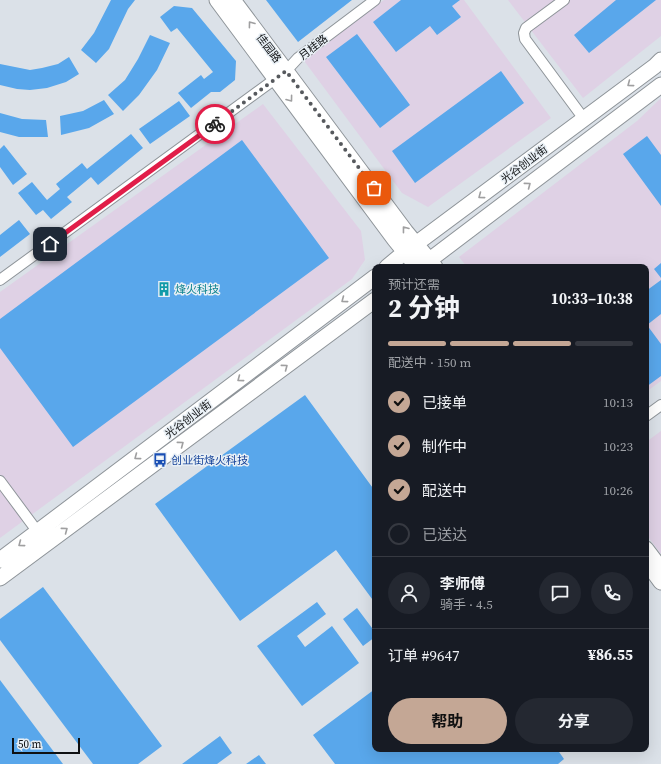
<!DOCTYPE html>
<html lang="zh">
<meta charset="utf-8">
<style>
body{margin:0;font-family:"Source Serif 4","Noto Sans SC",serif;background:#242831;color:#f1f3f6;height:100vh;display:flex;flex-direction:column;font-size:15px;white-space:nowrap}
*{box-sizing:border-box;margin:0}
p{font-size:13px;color:#9ea1a6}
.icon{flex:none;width:22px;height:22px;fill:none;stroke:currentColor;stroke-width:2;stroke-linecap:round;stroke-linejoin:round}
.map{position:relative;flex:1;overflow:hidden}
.drawer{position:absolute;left:372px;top:264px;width:277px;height:488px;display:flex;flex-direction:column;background:#171b24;border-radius:8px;box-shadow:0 4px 16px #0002}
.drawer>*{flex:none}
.scale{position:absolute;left:12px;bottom:10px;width:68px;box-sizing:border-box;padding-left:4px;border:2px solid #0e1012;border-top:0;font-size:11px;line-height:14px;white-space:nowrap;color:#0e1012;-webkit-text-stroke:3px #e8eff5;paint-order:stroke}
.pin{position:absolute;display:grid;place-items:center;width:34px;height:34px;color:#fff;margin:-17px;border-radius:8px;box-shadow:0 2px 6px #0006}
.courier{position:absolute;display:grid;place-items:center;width:40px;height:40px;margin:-20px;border:3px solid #e11d48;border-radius:50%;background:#fff;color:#222;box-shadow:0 1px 5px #0007}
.headline em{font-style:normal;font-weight:700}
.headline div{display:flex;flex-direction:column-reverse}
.headline{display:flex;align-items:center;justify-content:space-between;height:68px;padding:0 16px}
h1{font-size:26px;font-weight:700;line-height:30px}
.bar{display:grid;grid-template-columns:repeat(4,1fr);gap:6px 4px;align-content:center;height:48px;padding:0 16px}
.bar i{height:5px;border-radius:3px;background:#363941}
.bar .on{background:#c4a795}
.bar p{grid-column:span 4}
.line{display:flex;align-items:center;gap:10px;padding:0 16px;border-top:1px solid #363941}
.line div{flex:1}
.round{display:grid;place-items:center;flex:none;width:42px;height:42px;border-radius:21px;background:#242831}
ol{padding:0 16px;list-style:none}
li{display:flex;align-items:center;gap:12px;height:44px}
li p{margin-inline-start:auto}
li .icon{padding:4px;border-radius:50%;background:#c4a795;color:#111;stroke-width:4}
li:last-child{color:#9ea1a6}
li i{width:22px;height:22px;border:2px solid #363941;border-radius:50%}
.button{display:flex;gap:8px;margin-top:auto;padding:8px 16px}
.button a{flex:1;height:46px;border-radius:24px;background:#c4a795;color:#111;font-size:16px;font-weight:700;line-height:46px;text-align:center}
.button a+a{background:#242831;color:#f1f3f6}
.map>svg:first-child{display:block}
.industrial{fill:#dfd1e5}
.building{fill:#59a7eb}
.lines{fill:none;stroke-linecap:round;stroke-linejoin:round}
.street-casing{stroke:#8e9499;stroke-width:12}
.secondary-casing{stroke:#8e9499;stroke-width:17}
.street{stroke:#fff;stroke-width:10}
.secondary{stroke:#fff;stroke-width:15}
.oneway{stroke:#9f9fa0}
.done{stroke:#56595d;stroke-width:4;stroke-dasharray:0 7.2}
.route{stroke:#e11d48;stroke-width:5}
.labels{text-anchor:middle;stroke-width:3;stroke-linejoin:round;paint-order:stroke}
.street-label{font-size:11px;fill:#0e1012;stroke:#e8eff5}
.culture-label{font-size:11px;fill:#0d838f;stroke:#e8eff5;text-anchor:start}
.transit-label{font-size:11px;fill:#164399;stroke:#e8eff5;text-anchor:start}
</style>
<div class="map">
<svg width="661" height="764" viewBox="0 0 661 764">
<rect width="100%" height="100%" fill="#dbe1e8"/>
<path class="industrial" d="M384 0H464L551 118 428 207 402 193 302 58Z
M508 0H661V36L583 98Z
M661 98V381L646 392V267H467L459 257 637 121Z
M263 104 361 231 365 260 352 279 0 538V292Z
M661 431V554L646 534V442Z"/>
<path class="building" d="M111 0H135L128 9 109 49 96 63 81 50 94 33Z
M266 0H352L298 42Z
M401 0H460L452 6 461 17 437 35 430 26 396 52 373 22Z
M616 0H656L589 53 574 35Z
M174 6 192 8 236 61 235 80 220 92H211L191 108 178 93 201 75 204 79 213 72 177 28 171 32 160 17Z
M357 34 410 105 380 128 326 57Z
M150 35 170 43 157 70 139 95 123 111 108 95 125 80 138 59Z
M69 57 79 74 66 82 47 88 30 90 17 89 0 85V64L30 70 42 68 58 64Z
M501 71 524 103 415 183 392 151Z
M104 100 114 114 89 128 61 135 60 116 83 111Z
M179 101 190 116 150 144 139 129Z
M0 113 22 119 46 120 48 137H19L0 132Z
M131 134 143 148 98 185 91 177 67 197 72 202 51 219 43 210 36 215 18 193 32 182 47 200 60 189 56 184 82 163 87 169Z
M647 136 661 155V206L623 154Z
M242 140 329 258 73 447 0 348V319Z
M4 145 27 174 13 185 0 167V149Z
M19 220 30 234 0 257V235Z
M661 263V278L654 269Z
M661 280V314L647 325 661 344V376L646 387V291Z
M305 395 375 491V603L336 550 240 621 155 504Z
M43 587 162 746 138 764H93L0 640V619Z
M317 602 326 614 297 636 305 647 332 626 359 663 302 706 257 646Z
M357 608 375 632V637L363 646 343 619Z
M0 680 63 764H0Z
M375 689V749H557L564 759 558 764H335L313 735Z
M220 736 232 753 217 764H182Z
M259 755 266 764H246Z"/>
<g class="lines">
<defs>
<path id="street" d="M564 0 526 28 524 33 525 39 584 119
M0 280 286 71 298 58 375 0
M646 416 661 405
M0 481 40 535"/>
<path id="secondary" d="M217 0 395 240 417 267
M233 0 406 232 435 267
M423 265 661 85
M387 267 405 252 655 66 661 60
M646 549 661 569
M0 560 375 277
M647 563 661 582
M0 578 375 300"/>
</defs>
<use href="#street" class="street-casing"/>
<use href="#secondary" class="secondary-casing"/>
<use href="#street" class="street"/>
<use href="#secondary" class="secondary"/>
</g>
<defs><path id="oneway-chevron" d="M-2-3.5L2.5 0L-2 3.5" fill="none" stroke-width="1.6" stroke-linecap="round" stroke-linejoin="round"/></defs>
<g class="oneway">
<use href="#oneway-chevron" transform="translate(251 24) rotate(-127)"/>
<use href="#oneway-chevron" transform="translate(630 84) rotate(143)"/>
<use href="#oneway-chevron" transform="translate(290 99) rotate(53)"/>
<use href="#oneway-chevron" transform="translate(528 185) rotate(-37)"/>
<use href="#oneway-chevron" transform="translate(481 196) rotate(143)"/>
<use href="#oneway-chevron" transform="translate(405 229) rotate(-128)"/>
<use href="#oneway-chevron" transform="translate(344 300) rotate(143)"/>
<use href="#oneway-chevron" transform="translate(285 367) rotate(-37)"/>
<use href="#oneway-chevron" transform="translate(240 379) rotate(143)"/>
<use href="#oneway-chevron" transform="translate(181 444) rotate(-37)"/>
<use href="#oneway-chevron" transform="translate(137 457) rotate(143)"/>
<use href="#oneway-chevron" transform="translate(65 530) rotate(-37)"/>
<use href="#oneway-chevron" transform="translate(21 544) rotate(143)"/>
</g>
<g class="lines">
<path class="done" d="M215 124 286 71 374 188"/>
<path class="route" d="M50 244 215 124"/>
</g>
<defs>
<symbol id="building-bare" viewBox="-9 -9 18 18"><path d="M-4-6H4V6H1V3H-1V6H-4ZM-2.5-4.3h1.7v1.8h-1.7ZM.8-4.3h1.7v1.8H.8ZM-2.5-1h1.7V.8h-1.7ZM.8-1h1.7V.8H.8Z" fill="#0f9aa8" stroke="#e8eff5" stroke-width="2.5" paint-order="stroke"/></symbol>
<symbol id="bus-bare" viewBox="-9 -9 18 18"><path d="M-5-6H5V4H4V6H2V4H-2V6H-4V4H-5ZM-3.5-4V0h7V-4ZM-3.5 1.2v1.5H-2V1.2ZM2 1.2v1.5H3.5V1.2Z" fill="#1a4fb4" stroke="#e8eff5" stroke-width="2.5" paint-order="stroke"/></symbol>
</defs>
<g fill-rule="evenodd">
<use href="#building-bare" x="154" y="279" width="20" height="20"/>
<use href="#bus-bare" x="150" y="450" width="20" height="20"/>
</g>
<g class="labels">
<g class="street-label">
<text transform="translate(313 47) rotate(-38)" y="4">月桂路</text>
<text transform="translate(269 48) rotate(53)" y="4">佳园路</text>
<text transform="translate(524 164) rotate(-37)" y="4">光谷创业街</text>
<text transform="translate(188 419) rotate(-37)" y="4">光谷创业街</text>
</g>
<g class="culture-label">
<text x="175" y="293">烽火科技</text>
</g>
<g class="transit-label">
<text x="171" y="464">创业街烽火科技</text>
</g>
</g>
</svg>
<div class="scale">50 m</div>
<div class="pin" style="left:374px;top:188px;background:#ea580c"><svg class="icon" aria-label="bag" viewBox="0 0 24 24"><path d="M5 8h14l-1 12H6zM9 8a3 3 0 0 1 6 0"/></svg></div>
<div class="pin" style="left:50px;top:244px;background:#1f2937"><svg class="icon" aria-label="home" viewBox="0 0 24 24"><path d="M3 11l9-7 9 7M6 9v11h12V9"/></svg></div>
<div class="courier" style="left:215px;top:124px"><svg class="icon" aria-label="bike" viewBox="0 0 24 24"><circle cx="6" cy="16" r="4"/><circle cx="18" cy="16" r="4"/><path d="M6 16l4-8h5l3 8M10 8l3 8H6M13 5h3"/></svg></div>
<section class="drawer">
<div class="headline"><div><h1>2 分钟</h1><p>预计还需</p></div><em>10:33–10:38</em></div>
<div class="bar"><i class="on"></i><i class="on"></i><i class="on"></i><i></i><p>配送中 · 150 m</p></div>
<ol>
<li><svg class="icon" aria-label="check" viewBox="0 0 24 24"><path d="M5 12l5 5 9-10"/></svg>已接单<p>10:13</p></li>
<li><svg class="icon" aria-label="check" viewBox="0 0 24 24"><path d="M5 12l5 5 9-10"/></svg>制作中<p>10:23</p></li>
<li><svg class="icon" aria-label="check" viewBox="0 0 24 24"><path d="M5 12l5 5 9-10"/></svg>配送中<p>10:26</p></li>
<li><i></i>已送达</li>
</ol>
<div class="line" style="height:72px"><a class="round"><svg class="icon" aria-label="person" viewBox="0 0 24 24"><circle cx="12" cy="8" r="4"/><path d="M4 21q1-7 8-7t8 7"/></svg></a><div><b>李师傅</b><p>骑手 · 4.5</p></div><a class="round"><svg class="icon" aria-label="chat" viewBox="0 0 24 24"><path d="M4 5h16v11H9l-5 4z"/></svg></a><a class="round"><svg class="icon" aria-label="phone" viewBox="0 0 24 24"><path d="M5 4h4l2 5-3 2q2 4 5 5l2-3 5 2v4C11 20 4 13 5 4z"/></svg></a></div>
<div class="line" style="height:52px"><div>订单 #9647</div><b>¥86.55</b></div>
<div class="button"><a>帮助</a><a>分享</a></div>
</section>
</div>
